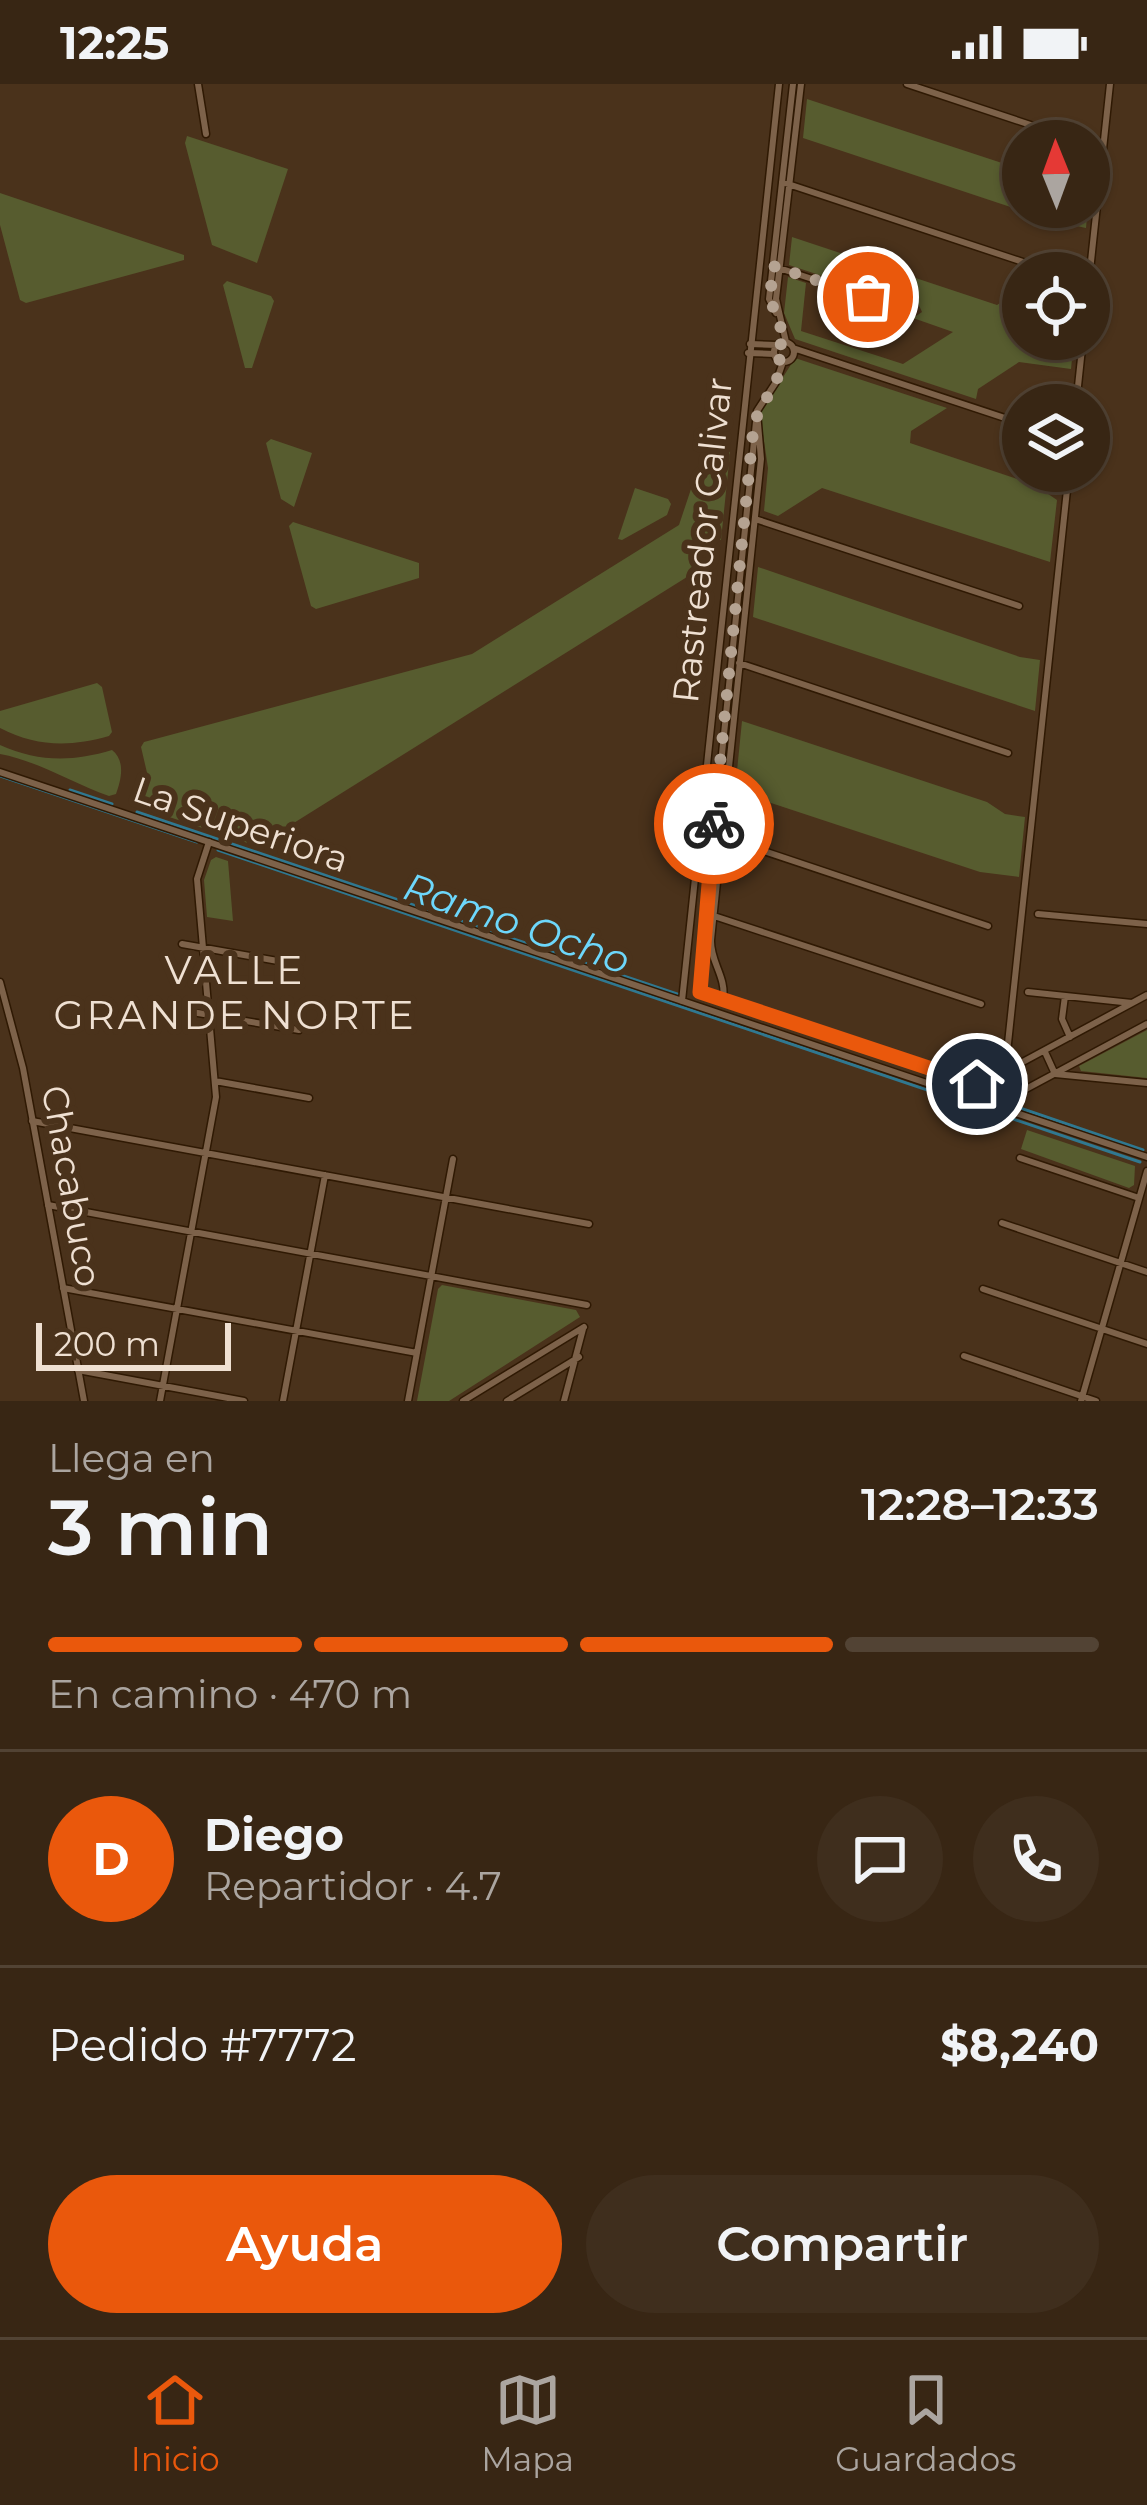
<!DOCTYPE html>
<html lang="es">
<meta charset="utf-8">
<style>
body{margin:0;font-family:Montserrat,sans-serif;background:#3f2e1d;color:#f1f3f6;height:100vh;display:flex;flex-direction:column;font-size:45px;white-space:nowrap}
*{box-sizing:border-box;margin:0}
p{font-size:39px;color:#aba5a0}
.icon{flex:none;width:66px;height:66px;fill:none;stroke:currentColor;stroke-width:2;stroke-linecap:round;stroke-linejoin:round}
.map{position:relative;height:1317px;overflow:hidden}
.side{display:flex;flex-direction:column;background:#382614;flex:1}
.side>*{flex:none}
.needle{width:78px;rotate:359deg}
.buttons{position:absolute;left:1002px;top:36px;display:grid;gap:24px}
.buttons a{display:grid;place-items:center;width:108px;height:108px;border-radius:50%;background:#382614;box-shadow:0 3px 9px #0004,0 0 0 3px #524334;font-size:60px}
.scale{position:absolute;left:36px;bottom:30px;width:195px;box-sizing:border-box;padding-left:12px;border:6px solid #efe0d2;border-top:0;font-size:33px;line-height:42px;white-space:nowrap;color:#efe0d2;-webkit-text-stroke:9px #4a321b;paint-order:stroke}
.pin{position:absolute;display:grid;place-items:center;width:102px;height:102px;color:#fff;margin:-51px;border:6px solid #fff;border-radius:50%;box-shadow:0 3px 12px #0007}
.courier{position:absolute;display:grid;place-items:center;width:120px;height:120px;margin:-60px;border:9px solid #ea580c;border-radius:50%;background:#fff;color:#222;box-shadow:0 3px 15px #0007}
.summary em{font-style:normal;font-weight:600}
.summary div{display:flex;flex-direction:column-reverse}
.summary{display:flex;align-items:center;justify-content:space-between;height:204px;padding:0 48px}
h1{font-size:78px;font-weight:600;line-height:90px}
.bar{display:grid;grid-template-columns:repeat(4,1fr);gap:18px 12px;align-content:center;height:144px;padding:0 48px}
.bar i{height:15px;border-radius:9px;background:#524334}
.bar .selected{background:#ea580c}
.bar p{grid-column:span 4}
.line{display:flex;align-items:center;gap:30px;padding:0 48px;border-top:3px solid #524334}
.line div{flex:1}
.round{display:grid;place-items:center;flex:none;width:126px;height:126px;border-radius:63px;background:#3f2e1d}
.button{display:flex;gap:24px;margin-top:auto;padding:24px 48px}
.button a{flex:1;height:138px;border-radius:72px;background:#ea580c;color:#fff;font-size:48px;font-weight:600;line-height:138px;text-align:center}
.button a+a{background:#3f2e1d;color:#f1f3f6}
.status{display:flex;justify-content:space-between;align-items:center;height:84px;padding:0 60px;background:#382614;direction:ltr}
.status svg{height:33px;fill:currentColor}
.tabs{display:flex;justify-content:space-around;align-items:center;height:168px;border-top:3px solid #524334;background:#382614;font-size:33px;color:#aba5a0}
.tabs a{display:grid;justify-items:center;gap:6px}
.tabs .selected{color:#ea580c}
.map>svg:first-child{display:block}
.green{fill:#575c2f}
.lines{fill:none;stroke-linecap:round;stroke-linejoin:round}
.stream{stroke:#307890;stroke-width:3}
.minor-casing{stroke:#2f1903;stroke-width:9}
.tertiary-casing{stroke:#2f1903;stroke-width:9}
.minor{stroke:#7d624a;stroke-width:6}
.tertiary{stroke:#7d624a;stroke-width:6}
.done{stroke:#b5a392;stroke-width:12;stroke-dasharray:0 21.6}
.route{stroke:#ea580c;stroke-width:15}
.labels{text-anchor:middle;stroke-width:12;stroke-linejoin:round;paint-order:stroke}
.street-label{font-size:36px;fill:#efe0d2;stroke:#4a321b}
.water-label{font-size:39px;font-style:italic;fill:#6dd7fb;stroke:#4a321b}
.neighbourhood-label{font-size:39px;letter-spacing:3px;fill:#efe0d2;stroke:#4a321b}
</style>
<div class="status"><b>12:25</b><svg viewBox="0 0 49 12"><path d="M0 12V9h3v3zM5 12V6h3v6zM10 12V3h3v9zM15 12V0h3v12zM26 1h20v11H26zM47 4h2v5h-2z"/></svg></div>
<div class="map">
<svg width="1147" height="1317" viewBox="0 0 1147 1317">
<rect width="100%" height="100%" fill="#4a321b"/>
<path class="green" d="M807 15 1023 86V123H1088L1086 144 1053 137 803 54Z
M187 52 288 85 257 179 212 161 185 59Z
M0 109 184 171V176L26 219 20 216 0 141Z
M792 153 997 221 1023 204V255H1074L1071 285 1019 278 978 305 976 315 795 255 784 229 788 193 806 199 801 247 903 280 953 248 913 234 922 228 917 217 907 220 789 181Z
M227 197 271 212 274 217 252 284H245L223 201Z
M795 274 947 324 911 347 910 359 1035 401 1057 416 1050 478 822 404 778 432 764 427 768 384 760 330Z
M271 355 312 369 294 423 281 415 266 359Z
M711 357 727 362 730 369 721 456 699 450 695 488 257 762 142 724 139 717 148 693 141 663 144 658 472 570 679 441 706 360Z
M635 404 668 415 671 420 667 431 622 456 618 455Z
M293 438 419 479V494L316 525 311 522 289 442Z
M758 483 1020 573 1040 576 1035 627 753 533Z
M97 599 102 603 112 648 109 652C70 663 37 663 0 644V627Z
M742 637 987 718 1005 730 1025 733 1019 793 980 788 735 707Z
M0 661C38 678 72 678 112 666 126 677 121 696 116 710L109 712C72 699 38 677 0 670Z
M216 773 228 777 233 837 207 833 204 796 211 776Z
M1147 946V994L1081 987 1079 982Z
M1027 1046 1135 1082 1134 1101 1129 1104 1021 1065Z
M442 1201 576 1226 580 1233 449 1317H417L438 1205Z"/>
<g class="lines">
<path class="stream" d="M0 692 197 758
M70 706 112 720
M137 728 680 911
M218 766 1140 1078
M1014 1022 1143 1066"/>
<defs>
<path id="minor" d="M198 0 206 50
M907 0 1076 56
M782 98 1056 189
M779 184 912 228
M1089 196 1110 0
M776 229 769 215 793 0
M774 268a10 10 0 1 1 20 0a10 10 0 1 1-20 0Z
M786 258 776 215 801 0
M750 260 776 261
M793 264 1023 340
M748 269 774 270
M1076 321 1083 255
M757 327 776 298 783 278
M755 435 1019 522
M739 579 1008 669
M722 753 988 842
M1038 830 1147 840
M711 831 981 920
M182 860 289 879
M1028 908 1132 919
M1065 912 1062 935 1070 953
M723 916C727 893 710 878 711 856L761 375 757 328 698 904 703 910 977 1000
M186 927 299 946
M1045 968 1055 990 1147 999
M1008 986 1147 911
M215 997 309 1014
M1001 1025 1069 387
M1009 1028 1011 1013 1147 940
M32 1037 589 1140
M1020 1074 1139 1114
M48 1121 587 1221
M1002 1139 1147 1188
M63 1204 417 1269
M983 1205 1147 1260
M964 1272 1096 1317
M78 1286 244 1317
M160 1317 216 1013 197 795 209 758
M283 1317 325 1091
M408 1317 453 1075
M463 1317 584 1243
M507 1317 579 1273
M564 1317 583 1245
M1081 1317 1147 1087"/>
<path id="tertiary" d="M0 688 1147 1073
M0 898 23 984 84 1317
M682 917 779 0"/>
</defs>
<use href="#minor" class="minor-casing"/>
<use href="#tertiary" class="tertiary-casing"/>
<use href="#minor" class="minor"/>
<use href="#tertiary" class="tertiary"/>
</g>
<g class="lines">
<path class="done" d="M714 740 754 338 782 285 783 278 775 273V263L786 258 770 215 773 182 868 213"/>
<path class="route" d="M714 740 700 908 977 1000"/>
</g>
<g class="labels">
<g class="street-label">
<text transform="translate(702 456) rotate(-84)" y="13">Rastreador Calivar</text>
<text transform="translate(241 740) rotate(19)" y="13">La Superiora</text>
<text transform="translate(72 1102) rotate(80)" y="13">Chacabuco</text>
</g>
<g class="water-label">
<text transform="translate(517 839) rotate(19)" y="14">Ramo Ocho</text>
</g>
<g class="neighbourhood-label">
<text x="235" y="900">VALLE<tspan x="235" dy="45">GRANDE NORTE</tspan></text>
</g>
</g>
</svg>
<div class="buttons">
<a><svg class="needle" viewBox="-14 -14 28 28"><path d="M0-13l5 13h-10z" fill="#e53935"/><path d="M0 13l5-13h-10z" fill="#aba5a0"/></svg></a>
<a><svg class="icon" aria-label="locate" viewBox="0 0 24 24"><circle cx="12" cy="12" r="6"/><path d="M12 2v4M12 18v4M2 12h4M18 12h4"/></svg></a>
<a><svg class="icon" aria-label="layers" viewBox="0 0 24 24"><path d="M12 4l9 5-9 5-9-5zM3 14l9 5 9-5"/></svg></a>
</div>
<div class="scale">200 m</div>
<div class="pin" style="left:868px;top:213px;background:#ea580c"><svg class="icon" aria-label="bag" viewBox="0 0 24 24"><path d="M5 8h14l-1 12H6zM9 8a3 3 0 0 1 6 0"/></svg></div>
<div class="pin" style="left:977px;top:1000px;background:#1f2937"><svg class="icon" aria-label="home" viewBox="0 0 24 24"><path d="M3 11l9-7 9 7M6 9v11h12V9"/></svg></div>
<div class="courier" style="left:714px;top:740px"><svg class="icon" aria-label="bike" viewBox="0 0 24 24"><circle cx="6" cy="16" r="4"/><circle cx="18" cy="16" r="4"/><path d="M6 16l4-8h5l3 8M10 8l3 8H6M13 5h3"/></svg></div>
</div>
<section class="side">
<div class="summary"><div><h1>3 min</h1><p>Llega en</p></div><em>12:28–12:33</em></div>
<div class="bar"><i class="selected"></i><i class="selected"></i><i class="selected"></i><i></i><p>En camino · 470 m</p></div>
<div class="line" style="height:216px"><b class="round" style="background:#ea580c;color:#fff">D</b><div><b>Diego</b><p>Repartidor · 4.7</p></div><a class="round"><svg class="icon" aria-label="chat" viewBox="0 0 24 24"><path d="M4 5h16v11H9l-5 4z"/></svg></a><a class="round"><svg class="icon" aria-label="phone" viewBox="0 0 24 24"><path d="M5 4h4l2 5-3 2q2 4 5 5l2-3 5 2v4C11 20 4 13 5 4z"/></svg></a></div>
<div class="line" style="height:156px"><div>Pedido #7772</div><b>$8,240</b></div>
<div class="button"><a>Ayuda</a><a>Compartir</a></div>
</section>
<nav class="tabs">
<a class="selected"><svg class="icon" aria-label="home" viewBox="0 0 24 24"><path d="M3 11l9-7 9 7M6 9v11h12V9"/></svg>Inicio</a>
<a><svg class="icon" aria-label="map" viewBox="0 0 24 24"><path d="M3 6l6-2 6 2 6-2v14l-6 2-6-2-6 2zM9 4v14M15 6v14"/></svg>Mapa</a>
<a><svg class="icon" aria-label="saved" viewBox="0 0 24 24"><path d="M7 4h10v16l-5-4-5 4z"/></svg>Guardados</a>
</nav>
